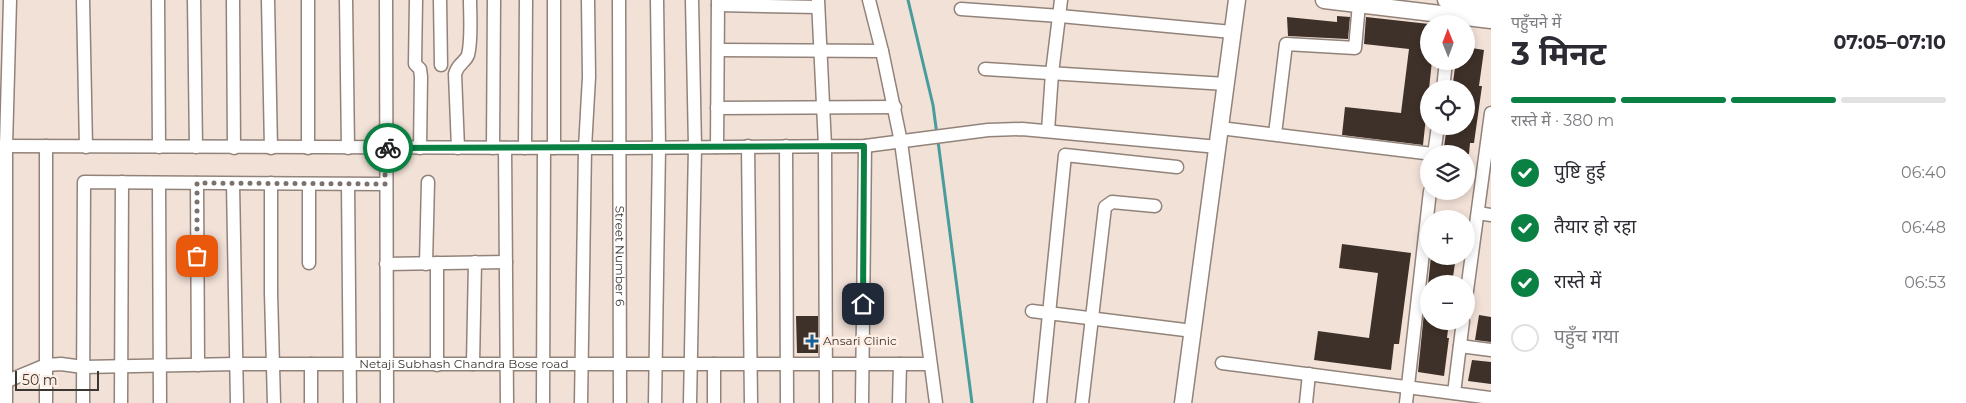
<!DOCTYPE html>
<html lang="hi">
<meta charset="utf-8">
<style>
body{margin:0;font-family:Montserrat,"Noto Sans Devanagari",sans-serif;background:#f2f2f3;color:#2b2b33;height:100vh;display:flex;flex-direction:column;font-size:19px;white-space:nowrap}
*{box-sizing:border-box;margin:0}
p{font-size:16px;color:#7c7c81}
.icon{flex:none;width:28px;height:28px;fill:none;stroke:currentColor;stroke-width:2;stroke-linecap:round;stroke-linejoin:round}
.map{position:relative;flex:1;overflow:hidden}
.drawer{display:flex;flex-direction:column;background:#fff;width:475px}
.drawer>*{flex:none}
.needle{width:32px;rotate:359deg}
.fabs{position:absolute;left:1420px;top:15px;display:grid;gap:10px}
.fabs a{display:grid;place-items:center;width:55px;height:55px;border-radius:50%;background:#fff;box-shadow:0 2px 8px #0003;font-size:25px}
.scale{position:absolute;left:15px;bottom:12px;width:84px;box-sizing:border-box;padding-left:5px;border:2px solid #3c3632;border-top:0;font-size:14px;line-height:18px;white-space:nowrap;color:#3c3632;-webkit-text-stroke:4px #ffeee4;paint-order:stroke}
.pin{position:absolute;display:grid;place-items:center;width:42px;height:42px;color:#fff;margin:-21px;border-radius:10px;box-shadow:0 2px 8px #0006}
.courier{position:absolute;display:grid;place-items:center;width:50px;height:50px;margin:-25px;border:4px solid #0b8043;border-radius:50%;background:#fff;color:#222;box-shadow:0 1px 6px #0007}
.headline em{font-style:normal;font-weight:700}
.headline div{display:flex;flex-direction:column-reverse}
.headline{display:flex;align-items:center;justify-content:space-between;height:85px;padding:0 20px}
h1{font-size:32px;font-weight:700;line-height:38px}
.bar{display:grid;grid-template-columns:repeat(4,1fr);gap:8px 5px;align-content:center;height:60px;padding:0 20px}
.bar i{height:6px;border-radius:4px;background:#e1e1e2}
.bar .active{background:#0b8043}
.bar p{grid-column:span 4}
ol{padding:0 20px;list-style:none}
li{display:flex;align-items:center;gap:15px;height:55px}
li p{margin-inline-start:auto}
li .icon{padding:5px;border-radius:50%;background:#0b8043;color:#fff;stroke-width:4}
li:last-child{color:#7c7c81}
li i{width:28px;height:28px;border:2px solid #e1e1e2;border-radius:50%}
main{display:flex;flex:1;min-height:0}
.map>svg:first-child{display:block}
.lines{fill:none;stroke-linecap:round;stroke-linejoin:round}
.stream{stroke:#499c9c;stroke-width:3}
.building{fill:#3e3129}
.minor-casing{stroke:#92837a;stroke-width:15}
.tertiary-casing{stroke:#92837a;stroke-width:19}
.minor{stroke:#fff;stroke-width:12}
.tertiary{stroke:#fff;stroke-width:16}
.done{stroke:#7c726c;stroke-width:5;stroke-dasharray:0 9}
.route{stroke:#0b8043;stroke-width:6}
.poi-dot{fill:#156094;stroke:#ffeee4;stroke-width:2}
.labels{text-anchor:middle;stroke-width:5;stroke-linejoin:round;paint-order:stroke}
.street-label{font-size:12px;fill:#3c3632;stroke:#ffeee4}
.poi-label{font-size:12px;fill:#3c3632;stroke:#ffeee4;text-anchor:start}
</style>
<main>
<div class="map">
<svg width="1491" height="403" viewBox="0 0 1491 403">
<rect width="100%" height="100%" fill="#f2e1d7"/>
<g class="lines">
<path class="stream" d="M908 0 933 105 937 135
M938 141 972 403"/>
</g>
<path class="building" d="M1337 16 1350 17 1348 39 1288 36 1287 17 1337 22Z
M1366 17 1429 24V61H1432L1423 145 1342 135 1345 107 1401 113 1409 49 1364 44Z
M1466 47 1484 50 1479 86H1482L1474 143H1470L1469 154H1443L1447 126H1466V89H1452L1456 61H1466Z
M1342 244 1411 253 1399 344H1394L1391 370 1314 360 1318 331 1369 338 1378 273 1339 268Z
M1431 256H1456L1452 284H1428Z
M1425 303 1429 304V321H1449L1447 338H1449L1444 376 1418 372Z
M1479 315 1491 317V342L1475 340Z
M796 316H818V353H797Z
M1472 360 1491 362V384L1468 381Z"/>
<g class="lines">
<defs>
<g id="minor">
<path d="M83 0 86 147"/>
<path d="M158 0 159 147"/>
<path d="M194 0 196 147"/>
<path d="M233 0 234 148"/>
<path d="M268 0 271 148"/>
<path d="M308 0V148"/>
<path d="M346 0 348 148"/>
<path d="M386 0 387 403"/>
<path d="M416 0 415 64 420 69 421 77 420 148"/>
<path d="M440 0 441 65"/>
<path id="s1" d="M619 0 620 403"/>
<path d="M818 0 825 146 826 403"/>
<path d="M869 0 882 51 901 142 936 403"/>
<path d="M718 5 818 7"/>
<path d="M961 9 1060 16 1232 32"/>
<path d="M718 50 882 51"/>
<path d="M985 69 1226 84"/>
<path d="M1443 89 1446 61"/>
<path d="M717 108 895 107"/>
<path d="M1220 128 1433 154"/>
<path d="M1048 131 1052 73 1061 0"/>
<path d="M1275 134 1286 44 1355 48 1359 4"/>
<path d="M0 146 620 148 865 146 988 130 1022 129 1218 147"/>
<path d="M46 146V403"/>
<path d="M748 146 751 403"/>
<path d="M786 146 787 403"/>
<path d="M717 147 718 0"/>
<path d="M458 148 455 74C458 63 465 63 468 55 472 40 470 16 470 0"/>
<path d="M493 148 494 0"/>
<path d="M505 148 507 403"/>
<path d="M525 148 526 0"/>
<path d="M554 148V0"/>
<path d="M1434 154 1438 126"/>
<path d="M159 183 160 403"/>
<path d="M197 183 198 365"/>
<path d="M271 183V293L274 403"/>
<path d="M233 184 237 403"/>
<path d="M309 184V263"/>
<path d="M348 184 350 403"/>
<path d="M1478 213 1491 215"/>
<path d="M437 263V365"/>
<path d="M386 264 506 262"/>
<path d="M426 264 428 182"/>
<path d="M1466 298 1491 113"/>
<path d="M1032 311 1193 331"/>
<path d="M1460 346 1491 350"/>
<path d="M1222 363 1491 398"/>
<path d="M311 364V403"/>
<path d="M473 364 475 262"/>
<path id="s2" d="M0 384 46 365 61 364 83 367 237 364H930"/>
<path d="M1454 393 1463 321"/>
<path d="M6 403V146L10 0"/>
<path d="M83 403 84 182 385 184"/>
<path d="M121 403 122 182"/>
<path d="M543 403 544 148"/>
<path d="M581 403 585 148 589 77 588 0"/>
<path d="M655 403 659 147 657 0"/>
<path d="M690 403 695 147 692 0"/>
<path d="M714 403V364"/>
<path d="M862 403 865 146"/>
<path d="M899 403 900 364"/>
<path d="M1040 403 1065 155 1177 167"/>
<path d="M1082 403 1105 207 1112 202 1155 206"/>
<path d="M1306 403 1309 374"/>
<path d="M1406 403 1430 191"/>
</g>
<path id="tertiary" d="M1324 0 1491 20
M1446 0 1491 6
M1183 403 1237 0"/>
</defs>
<use href="#minor" class="minor-casing"/>
<use href="#tertiary" class="tertiary-casing"/>
<use href="#minor" class="minor"/>
<use href="#tertiary" class="tertiary"/>
</g>
<g class="lines">
<path class="done" d="M197 256V183L385 184V148H388"/>
<path class="route" d="M388 148 864 146 863 304"/>
</g>
<path class="poi-dot" d="M809.5 333.5h5v5h5v5h-5v5h-5v-5h-5v-5h5z"/>
<g class="labels">
<g class="street-label">
<text dy="4" stroke="none"><textPath href="#s1" startOffset="256">Street Number 6</textPath></text>
<text dy="4" stroke="none"><textPath href="#s2" startOffset="468">Netaji Subhash Chandra Bose road</textPath></text>
</g>
<g class="poi-label">
<text x="823" y="345">Ansari Clinic</text>
</g>
</g>
</svg>
<div class="fabs">
<a><svg class="needle" viewBox="-14 -14 28 28"><path d="M0-13l5 13h-10z" fill="#e53935"/><path d="M0 13l5-13h-10z" fill="#7c7c81"/></svg></a>
<a><svg class="icon" aria-label="locate" viewBox="0 0 24 24"><circle cx="12" cy="12" r="6"/><path d="M12 2v4M12 18v4M2 12h4M18 12h4"/></svg></a>
<a><svg class="icon" aria-label="layers" viewBox="0 0 24 24"><path d="M12 4l9 5-9 5-9-5zM3 14l9 5 9-5"/></svg></a>
<a>+</a>
<a>−</a>
</div>
<div class="scale">50 m</div>
<div class="pin" style="left:197px;top:256px;background:#ea580c"><svg class="icon" aria-label="bag" viewBox="0 0 24 24"><path d="M5 8h14l-1 12H6zM9 8a3 3 0 0 1 6 0"/></svg></div>
<div class="pin" style="left:863px;top:304px;background:#1f2937"><svg class="icon" aria-label="home" viewBox="0 0 24 24"><path d="M3 11l9-7 9 7M6 9v11h12V9"/></svg></div>
<div class="courier" style="left:388px;top:148px"><svg class="icon" aria-label="bike" viewBox="0 0 24 24"><circle cx="6" cy="16" r="4"/><circle cx="18" cy="16" r="4"/><path d="M6 16l4-8h5l3 8M10 8l3 8H6M13 5h3"/></svg></div>
</div>
<section class="drawer">
<div class="headline"><div><h1>3 मिनट</h1><p>पहुँचने में</p></div><em>07:05–07:10</em></div>
<div class="bar"><i class="active"></i><i class="active"></i><i class="active"></i><i></i><p>रास्ते में · 380 m</p></div>
<ol>
<li><svg class="icon" aria-label="check" viewBox="0 0 24 24"><path d="M5 12l5 5 9-10"/></svg>पुष्टि हुई<p>06:40</p></li>
<li><svg class="icon" aria-label="check" viewBox="0 0 24 24"><path d="M5 12l5 5 9-10"/></svg>तैयार हो रहा<p>06:48</p></li>
<li><svg class="icon" aria-label="check" viewBox="0 0 24 24"><path d="M5 12l5 5 9-10"/></svg>रास्ते में<p>06:53</p></li>
<li><i></i>पहुँच गया</li>
</ol>
</section>
</main>
